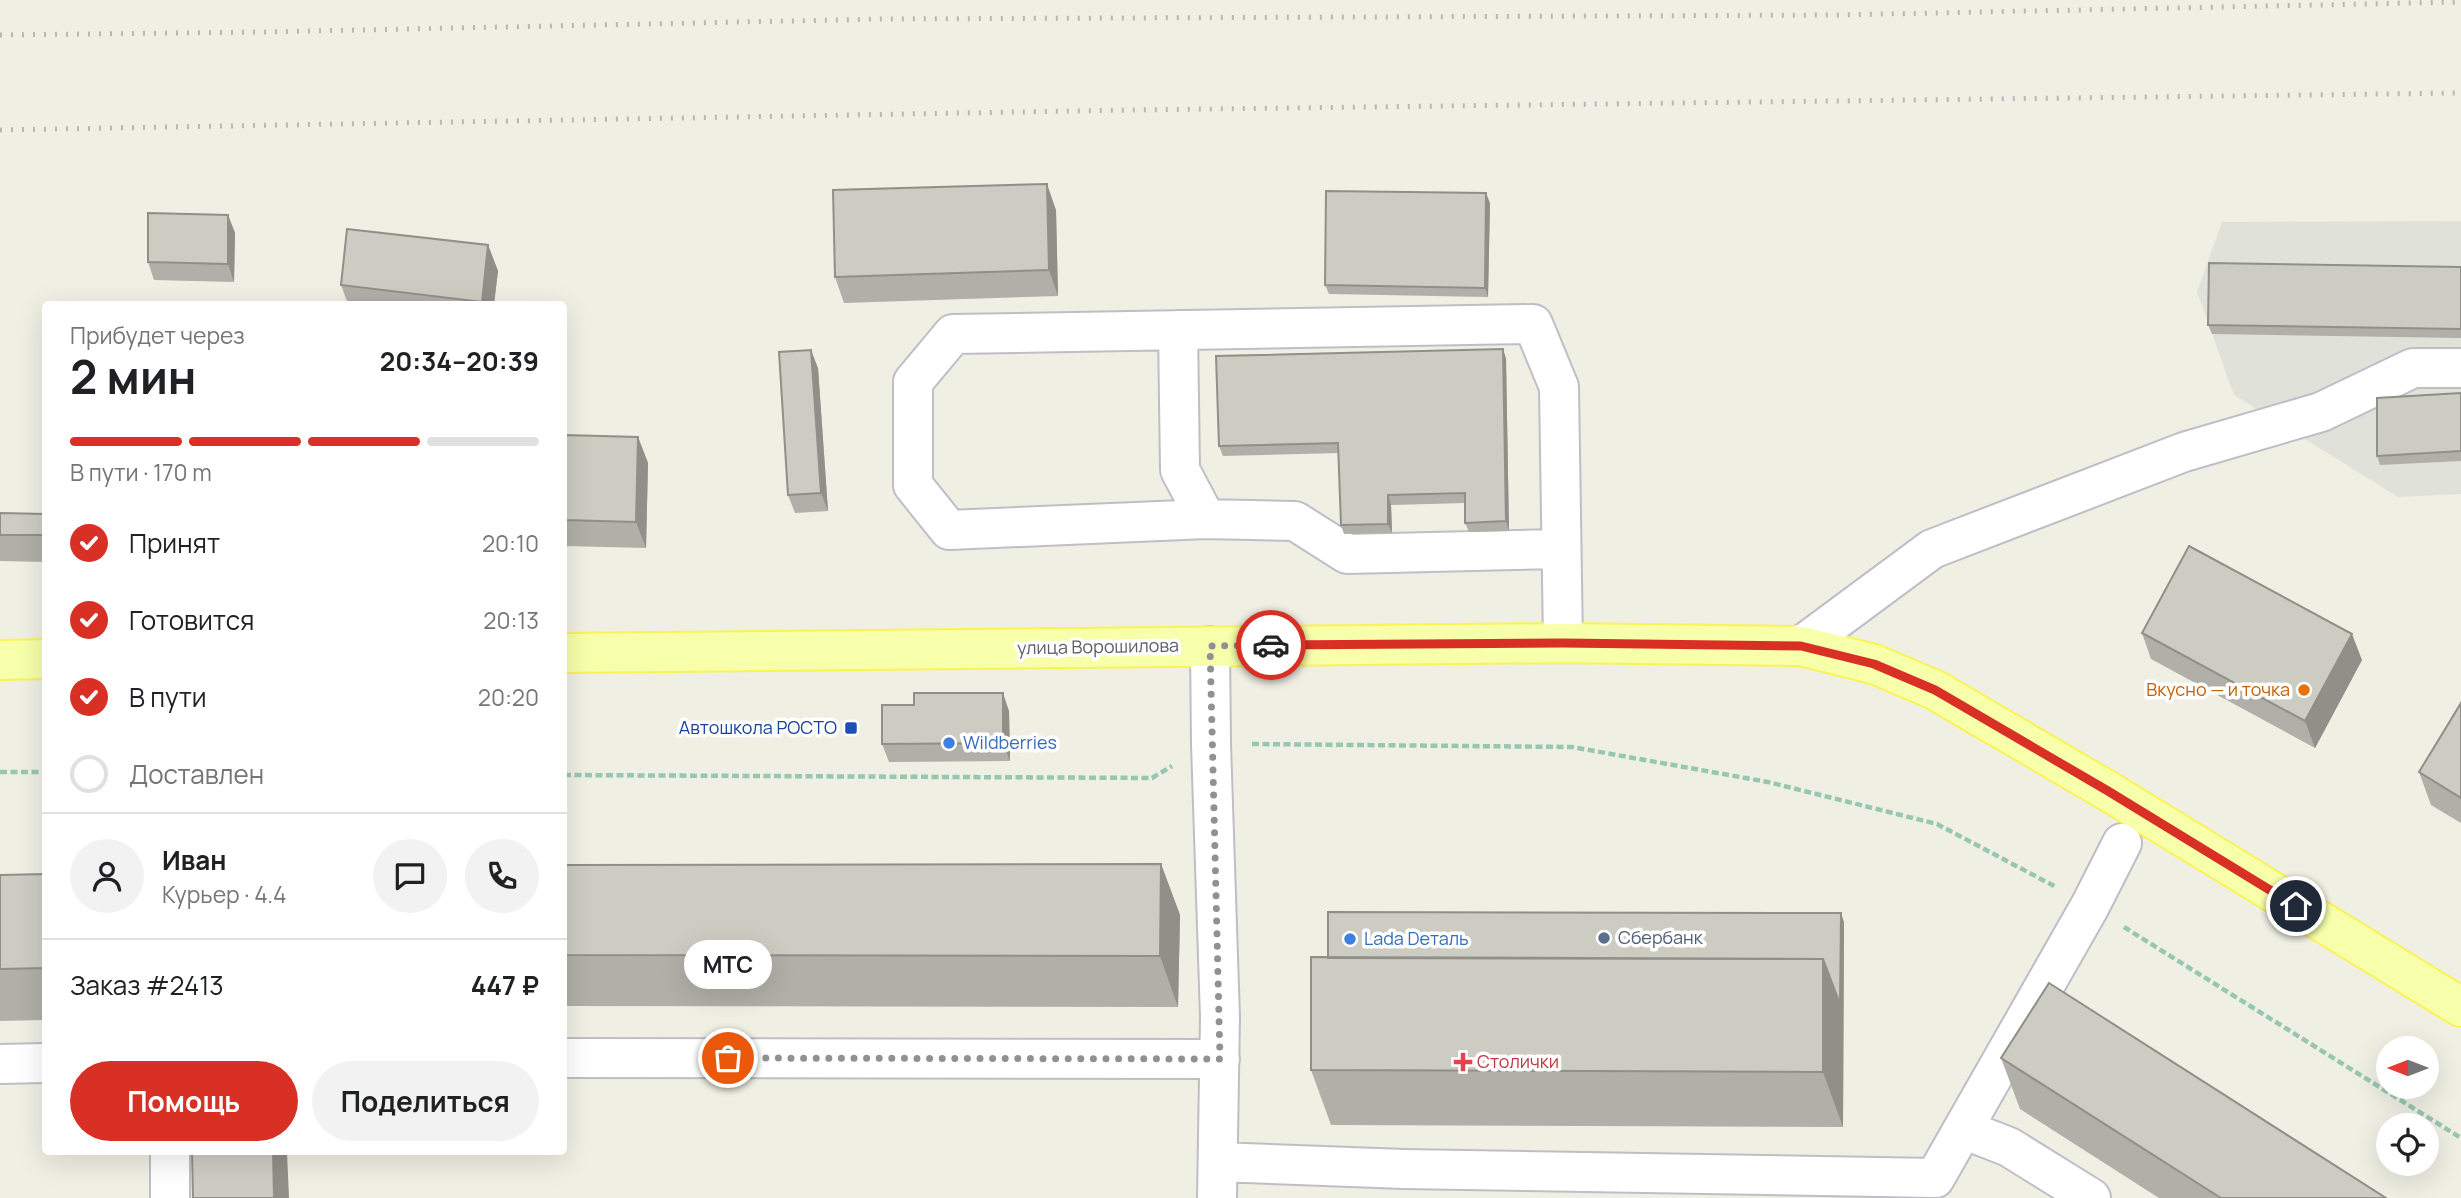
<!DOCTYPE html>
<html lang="ru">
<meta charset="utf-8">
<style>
body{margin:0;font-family:Manrope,sans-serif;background:#f2f2f2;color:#202124;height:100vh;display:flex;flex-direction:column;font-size:26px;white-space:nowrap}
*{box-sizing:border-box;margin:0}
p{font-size:23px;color:#757577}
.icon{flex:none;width:38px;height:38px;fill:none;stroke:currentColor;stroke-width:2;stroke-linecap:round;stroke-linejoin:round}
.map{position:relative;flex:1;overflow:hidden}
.details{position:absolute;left:42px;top:301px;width:525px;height:854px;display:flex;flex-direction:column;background:#fff;border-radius:7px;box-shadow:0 7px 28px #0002}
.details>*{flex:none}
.needle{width:46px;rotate:270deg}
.fabs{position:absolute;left:2376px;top:1036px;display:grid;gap:14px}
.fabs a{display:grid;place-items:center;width:63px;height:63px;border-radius:50%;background:#fff;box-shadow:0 7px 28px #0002;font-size:35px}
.pin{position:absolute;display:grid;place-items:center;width:60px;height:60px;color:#fff;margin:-30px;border:4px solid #fff;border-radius:50%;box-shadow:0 2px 7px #0007}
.courier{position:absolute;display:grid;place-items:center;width:70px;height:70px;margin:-35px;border:5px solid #d93025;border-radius:50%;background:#fff;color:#222;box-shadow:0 2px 9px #0007}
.bubble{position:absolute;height:49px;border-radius:24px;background:#fff;box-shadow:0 7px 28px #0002;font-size:23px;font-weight:700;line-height:49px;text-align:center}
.summary em{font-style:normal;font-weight:700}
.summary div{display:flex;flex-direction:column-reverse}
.summary{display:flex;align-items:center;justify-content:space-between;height:119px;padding:0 28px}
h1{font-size:46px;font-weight:700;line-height:52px}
.bar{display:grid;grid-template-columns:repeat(4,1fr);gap:10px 7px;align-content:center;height:84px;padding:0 28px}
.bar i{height:9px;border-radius:5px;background:#e0e0e0}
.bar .current{background:#d93025}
.bar p{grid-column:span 4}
.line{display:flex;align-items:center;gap:18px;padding:0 28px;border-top:2px solid #e0e0e0}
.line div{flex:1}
.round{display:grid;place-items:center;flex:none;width:74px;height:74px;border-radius:37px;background:#f2f2f2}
ol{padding:0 28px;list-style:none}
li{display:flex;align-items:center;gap:21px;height:77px}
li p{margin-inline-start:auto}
li .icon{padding:7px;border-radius:50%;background:#d93025;color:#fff;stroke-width:4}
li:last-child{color:#757577}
li i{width:38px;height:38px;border:4px solid #e0e0e0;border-radius:50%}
.button{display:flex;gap:14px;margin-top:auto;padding:14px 28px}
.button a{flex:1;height:80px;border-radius:42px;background:#d93025;color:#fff;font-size:28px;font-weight:700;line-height:80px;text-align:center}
.button a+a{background:#f2f2f2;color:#202124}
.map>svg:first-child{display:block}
.industrial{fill:#e0e1d9}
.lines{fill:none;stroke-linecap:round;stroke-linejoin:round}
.minor-casing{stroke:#bebfc6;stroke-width:42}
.major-casing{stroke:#f9f454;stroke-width:42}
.path{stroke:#97c7b1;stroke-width:4.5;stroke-dasharray:7 3.5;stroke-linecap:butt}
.minor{stroke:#fff;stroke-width:38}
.major{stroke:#f7ffaa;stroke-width:38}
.rail{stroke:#b7b7b9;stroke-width:5;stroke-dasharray:2 9;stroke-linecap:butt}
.wall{fill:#b0afa8}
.shaded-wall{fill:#908f88}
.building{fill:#cdccc3;stroke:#908f88;stroke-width:2}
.done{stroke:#8f9192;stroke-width:7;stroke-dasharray:0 12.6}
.route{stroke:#d93025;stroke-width:9}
.food-dot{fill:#e8710a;stroke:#fff;stroke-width:2.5}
.transit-dot{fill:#1a4fb4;stroke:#fff;stroke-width:2.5}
.shop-dot{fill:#3f7fe0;stroke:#fff;stroke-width:2.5}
.service-dot{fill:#5c6f8a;stroke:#fff;stroke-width:2.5}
.health-dot{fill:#e0444e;stroke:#fff;stroke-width:2.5}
.labels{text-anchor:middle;stroke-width:7;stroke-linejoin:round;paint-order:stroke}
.street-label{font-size:18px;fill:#5c5e66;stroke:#fff}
.food-label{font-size:18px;fill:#c56008;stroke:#fff;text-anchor:end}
.transit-label{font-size:18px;fill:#164399;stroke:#fff;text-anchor:end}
.shop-label{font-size:18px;fill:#366cbe;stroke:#fff;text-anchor:start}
.service-label{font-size:18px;fill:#4e5e75;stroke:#fff;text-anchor:start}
.health-label{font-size:18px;fill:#be3a42;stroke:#fff;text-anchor:start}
</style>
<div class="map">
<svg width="2461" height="1198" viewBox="0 0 2461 1198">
<rect width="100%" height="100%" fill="#efefe4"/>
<path class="industrial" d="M2461 221V494L2398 497 2234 395 2197 292 2222 222Z"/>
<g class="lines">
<defs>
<path id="minor" d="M1178 330 1180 470 1206 519
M1561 549 1347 554 1295 521 1206 519 949 530 913 485V382L953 334 1533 324 1559 387 1563 643
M1210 646 1211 744 1220 1017 1217 1198
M1801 646 1932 549 2184 452 2321 412 2413 368H2461
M564 1058 1220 1059
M0 1064 46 1063
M1963 1129 2009 1147 2091 1198
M1218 1162 1404 1169 1935 1178 2090 906 2122 843
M170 1198V1152"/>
<path id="major" d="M564 653 1563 643 1801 646 1874 664 1935 690 2108 791 2461 1007
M0 660 46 659"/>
</defs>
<use href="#minor" class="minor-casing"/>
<use href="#major" class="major-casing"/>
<path class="path" d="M1252 744 1572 747 1768 782 1937 824 2056 887
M0 772H46
M564 775 1152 778 1172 766
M2124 927 2461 1138"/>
<use href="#minor" class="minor"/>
<use href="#major" class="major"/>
<path class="rail" d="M0 35 264 32 884 19 1837 15 2461 2
M0 130 1131 110 2461 93"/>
</g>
<path class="wall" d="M1490 203 1488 297 1329 294 1325 285Z
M1056 210 1058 296 844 303 835 277Z
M228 215 235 233 234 282 154 280 148 262Z
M488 245 498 271 494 304H348L341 285Z
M2461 267V338L2212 334 2208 325Z
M1503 349 1506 359 1509 531 1469 532 1465 523V503L1391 505 1392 533 1344 534 1341 525 1339 453 1223 456 1219 446Z
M818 368 828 511 795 513 788 495Z
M2461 393V461L2380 465 2377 456Z
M564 435 638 437 648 463 646 548 564 546Z
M0 513 46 514V562L0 561Z
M2142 633 2362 660 2315 748 2151 659Z
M2461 703V823L2431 805 2419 772Z
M1009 711 1010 761 889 762 882 744Z
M1161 864 1180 915 1178 1007 564 1006V865Z
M46 874V1020L0 1021V875Z
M1844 922 1843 1127 1331 1125 1311 1070 1328 958Z
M2001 1058 2386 1198H2159L2020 1109Z"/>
<path class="shaded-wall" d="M1047 184 1056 210 1058 296 1049 270Z
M1486 193 1490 203 1488 297 1485 288Z
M228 215 235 233 234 282 228 264Z
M488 245 498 271 494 304H483L482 302Z
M1503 349 1506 359 1509 531 1506 521Z
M811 350 818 368 828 511 821 493Z
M638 437 648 463 646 548 636 522Z
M1388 495 1391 505 1392 533 1388 524Z
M2352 634 2362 660 2315 748 2305 721Z
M1003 693 1009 711 1010 761 1003 743Z
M1161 864 1180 915 1178 1007 1160 956Z
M1841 913 1844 922 1843 1127 1823 1072V959Z
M273 1152H287L289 1198H274Z"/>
<path class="building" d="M1047 184 1049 270 835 277 833 190Z
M1326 191 1486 193 1485 288 1325 285Z
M148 213 228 215V264L148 262Z
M347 229 488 245 482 302 341 285Z
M2209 263 2461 267V329L2208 325Z
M1503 349 1506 521 1465 523V493L1388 495V524L1341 525 1338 443 1219 446 1216 356Z
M811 350 821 493 788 495 779 352Z
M2461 393V451L2377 456V398Z
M564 435 638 437 636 522 564 520Z
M0 513 46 514V535H0Z
M2189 546 2352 634 2305 721 2142 633Z
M914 693H1003V743L882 744V705H914Z
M2461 703V798L2419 772Z
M1161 864 1160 956 564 955V865Z
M46 874V968L0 969V875Z
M1328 912 1841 913 1840 1004 1823 959 1328 958Z
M1311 957 1823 959V1072L1311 1070Z
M2049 983 2386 1198H2221L2001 1058Z
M192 1152H273L274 1198H193Z"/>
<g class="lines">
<path class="done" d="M728 1058 1220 1059 1210 646 1271 645"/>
<path class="route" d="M1271 645 1563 643 1801 646 1874 664 1935 690 2108 791 2296 906"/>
</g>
<circle class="food-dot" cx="2304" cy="690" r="7"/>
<rect class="transit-dot" x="844" y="721" width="14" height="14" rx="3.5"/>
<g class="shop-dot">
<circle cx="949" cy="743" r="7"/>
<circle cx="1350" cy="939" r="7"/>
</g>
<circle class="service-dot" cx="1604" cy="938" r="7"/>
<path class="health-dot" d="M1459.5 1051.5h7v7h7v7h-7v7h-7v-7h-7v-7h7z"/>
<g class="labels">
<g class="street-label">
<text transform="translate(1098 647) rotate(-1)" y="6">улица Ворошилова</text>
</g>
<g class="food-label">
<text x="2290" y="696">Вкусно — и точка</text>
</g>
<g class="transit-label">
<text x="837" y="734">Автошкола РОСТО</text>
</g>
<g class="shop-label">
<text x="963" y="749">Wildberries</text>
<text x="1364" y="945">Lada Dеталь</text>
</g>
<g class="service-label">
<text x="1618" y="944">Сбербанк</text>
</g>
<g class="health-label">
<text x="1477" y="1068">Столички</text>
</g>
</g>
</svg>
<div class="fabs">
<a><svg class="needle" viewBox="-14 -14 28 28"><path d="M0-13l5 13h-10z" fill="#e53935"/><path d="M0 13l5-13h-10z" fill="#757577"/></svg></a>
<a><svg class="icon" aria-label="locate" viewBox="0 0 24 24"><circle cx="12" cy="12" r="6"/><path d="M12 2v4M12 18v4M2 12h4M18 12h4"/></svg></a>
</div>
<div class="pin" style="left:728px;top:1058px;background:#ea580c"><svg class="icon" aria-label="bag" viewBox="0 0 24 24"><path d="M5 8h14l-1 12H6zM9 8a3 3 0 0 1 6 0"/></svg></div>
<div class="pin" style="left:2296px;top:906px;background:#1f2937"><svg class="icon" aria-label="home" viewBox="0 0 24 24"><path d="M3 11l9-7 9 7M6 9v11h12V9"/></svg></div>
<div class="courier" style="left:1271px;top:645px"><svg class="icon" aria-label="car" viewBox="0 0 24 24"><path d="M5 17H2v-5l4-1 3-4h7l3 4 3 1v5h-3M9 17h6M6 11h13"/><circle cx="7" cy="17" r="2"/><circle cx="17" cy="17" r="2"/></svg></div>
<div class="bubble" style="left:684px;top:940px;width:88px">МТС</div>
<section class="details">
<div class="summary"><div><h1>2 мин</h1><p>Прибудет через</p></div><em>20:34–20:39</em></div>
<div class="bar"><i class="current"></i><i class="current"></i><i class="current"></i><i></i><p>В пути · 170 m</p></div>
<ol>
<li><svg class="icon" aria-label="check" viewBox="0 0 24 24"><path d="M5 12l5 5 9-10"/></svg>Принят<p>20:10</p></li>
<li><svg class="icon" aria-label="check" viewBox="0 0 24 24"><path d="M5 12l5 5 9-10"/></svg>Готовится<p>20:13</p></li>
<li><svg class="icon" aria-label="check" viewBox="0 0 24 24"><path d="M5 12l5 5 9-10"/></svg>В пути<p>20:20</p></li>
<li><i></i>Доставлен</li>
</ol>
<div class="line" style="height:126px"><a class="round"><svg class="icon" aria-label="person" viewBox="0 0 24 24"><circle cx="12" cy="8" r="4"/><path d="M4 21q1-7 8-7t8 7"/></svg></a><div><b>Иван</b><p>Курьер · 4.4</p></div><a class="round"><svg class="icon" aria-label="chat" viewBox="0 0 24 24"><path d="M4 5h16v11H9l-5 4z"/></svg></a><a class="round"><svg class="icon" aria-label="phone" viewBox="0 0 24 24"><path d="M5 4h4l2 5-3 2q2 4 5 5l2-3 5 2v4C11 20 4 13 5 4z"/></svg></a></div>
<div class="line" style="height:91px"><div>Заказ #2413</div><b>447 ₽</b></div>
<div class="button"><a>Помощь</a><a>Поделиться</a></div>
</section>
</div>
